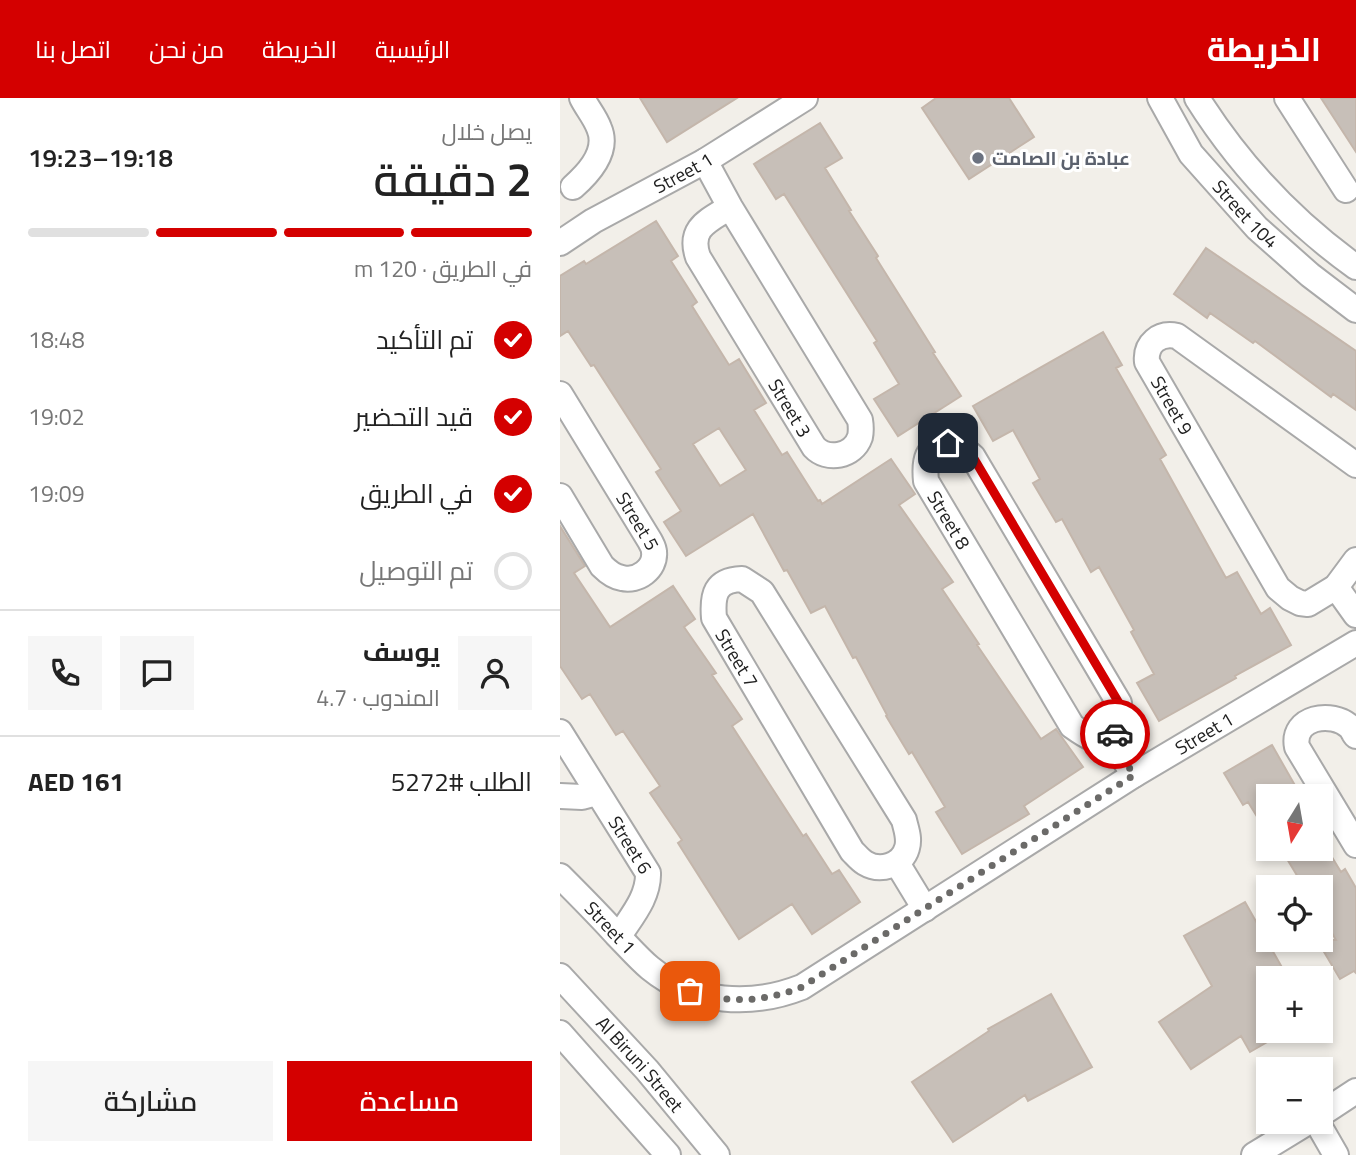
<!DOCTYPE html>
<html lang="ar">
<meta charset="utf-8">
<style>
body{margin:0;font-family:"Titillium Web",Cairo,sans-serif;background:#f6f6f6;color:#222;direction:rtl;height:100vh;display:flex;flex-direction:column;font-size:26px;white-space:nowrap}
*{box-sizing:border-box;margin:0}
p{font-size:23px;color:#767676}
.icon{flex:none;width:38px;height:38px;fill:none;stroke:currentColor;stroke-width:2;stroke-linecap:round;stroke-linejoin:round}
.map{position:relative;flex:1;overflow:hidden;direction:ltr}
.side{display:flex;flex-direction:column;background:#fff;width:560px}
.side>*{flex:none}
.needle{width:46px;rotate:191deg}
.tools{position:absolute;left:696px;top:686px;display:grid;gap:14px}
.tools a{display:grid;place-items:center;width:77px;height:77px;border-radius:0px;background:#fff;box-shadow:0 4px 10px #0003;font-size:35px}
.pin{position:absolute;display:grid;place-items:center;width:60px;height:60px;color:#fff;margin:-30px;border-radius:14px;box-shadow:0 4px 10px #0006}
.courier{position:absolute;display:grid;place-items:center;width:70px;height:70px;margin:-35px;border:5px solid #d40000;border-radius:50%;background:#fff;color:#222;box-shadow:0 2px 9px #0007}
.head em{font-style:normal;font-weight:600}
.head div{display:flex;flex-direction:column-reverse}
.head{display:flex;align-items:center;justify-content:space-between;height:119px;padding:0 28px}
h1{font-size:46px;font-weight:600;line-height:52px}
.bar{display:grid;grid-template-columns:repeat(4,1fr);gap:10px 7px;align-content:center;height:84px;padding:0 28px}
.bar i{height:9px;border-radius:5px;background:#e0e0e0}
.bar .current{background:#d40000}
.bar p{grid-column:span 4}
.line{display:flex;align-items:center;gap:18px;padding:0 28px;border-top:2px solid #e0e0e0}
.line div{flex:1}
.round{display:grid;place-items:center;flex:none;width:74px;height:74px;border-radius:0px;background:#f6f6f6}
ol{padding:0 28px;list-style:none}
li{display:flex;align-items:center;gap:21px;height:77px}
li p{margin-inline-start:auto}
li .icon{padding:7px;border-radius:50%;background:#d40000;color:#fff;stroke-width:4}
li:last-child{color:#767676}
li i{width:38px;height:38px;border:4px solid #e0e0e0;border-radius:50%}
.cta{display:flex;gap:14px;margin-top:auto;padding:14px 28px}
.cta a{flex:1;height:80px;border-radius:0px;background:#d40000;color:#fff;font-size:28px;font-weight:600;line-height:80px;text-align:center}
.cta a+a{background:#f6f6f6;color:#222}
header{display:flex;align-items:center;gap:42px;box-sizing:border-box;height:98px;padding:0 35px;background:#d40000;color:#fff}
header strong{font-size:33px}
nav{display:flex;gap:38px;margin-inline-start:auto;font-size:24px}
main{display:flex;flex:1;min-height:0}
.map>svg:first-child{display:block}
.building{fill:#c7bfb8;stroke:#c4b6ab;stroke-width:2;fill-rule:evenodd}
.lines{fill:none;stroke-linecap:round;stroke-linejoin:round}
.minor-casing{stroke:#a9a9a9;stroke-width:28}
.minor{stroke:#fff;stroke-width:24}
.done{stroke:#6b6a68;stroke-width:7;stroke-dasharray:0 12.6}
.route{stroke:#d40000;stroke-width:9}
.worship-dot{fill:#6b7280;stroke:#fff;stroke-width:2.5}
.labels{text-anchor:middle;stroke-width:6;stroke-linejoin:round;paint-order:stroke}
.worship-label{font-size:19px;font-weight:bold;fill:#5b616d;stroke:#fff;text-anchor:start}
.street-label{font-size:19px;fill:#222;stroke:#fff}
</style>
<header>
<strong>الخريطة</strong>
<nav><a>الرئيسية</a><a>الخريطة</a><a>من نحن</a><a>اتصل بنا</a></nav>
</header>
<main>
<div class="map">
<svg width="796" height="1057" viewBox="0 0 796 1057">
<rect width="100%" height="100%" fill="#f2efe9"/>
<path class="building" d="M80 0H177L107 44Z
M376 0H449L474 39 409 81 362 10Z
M761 0H796V54Z
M260 25 282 60 265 70 291 112 289 113 318 158 316 160 375 254 373 255 401 298 338 338 314 301 339 286 314 245 317 243 224 96 216 101 194 66Z
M96 123 118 158 111 163 137 204 132 208 169 267 179 261 206 305 194 312 222 357 227 354 258 403 260 402 262 406 331 361 355 396 339 407 393 484 382 491 419 546 417 547 481 641 496 631 523 669 464 708 469 716 402 756 376 714 385 709 352 654 349 656 326 618 327 617 296 559 293 560 265 508 251 515 227 472 224 473 193 416 126 458 104 424 121 413 96 374 101 371 34 267 31 268 8 233 0 238V178L24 163 26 166ZM159 330 186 372 160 388 133 346Z
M646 150 796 253V312L773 296 771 299 695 243 693 245 650 215 647 220 614 196Z
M543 234 562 267 556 270 606 357 600 361 666 480 677 474 701 516 710 510 731 547 675 578 676 580 599 623 577 585 594 576 571 534 574 532 539 469 531 474 502 421 496 424 473 385 480 381 453 332 433 343 413 308Z
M0 428 25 468 14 475 50 529 113 488 135 521 124 529 156 575 152 577 182 621 172 628 243 738 246 736 272 776 279 772 300 804 252 836 232 806 179 841 118 745 122 742 90 695 100 688 63 633 56 637 30 596 22 601 0 568Z
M712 647 741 698H709V738L688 704 683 707 664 675Z
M721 751H767L781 774 785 771 796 790V875L794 873 780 881 757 842H776L761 816V789H744Z
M685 804 728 880H709V943L690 954 681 938 631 971 599 924 652 888 624 838Z
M491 896 532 969 468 1003 465 997 393 1044 352 984 429 933 428 931Z"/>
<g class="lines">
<defs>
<g id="minor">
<path id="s1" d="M600 0 631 56 697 130 750 177 796 212"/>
<path d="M637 0C678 65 733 124 796 169"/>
<path d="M727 0 786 92"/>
<path d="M145 63 170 109 300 322C301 328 301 334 300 339 293 359 267 363 254 349L138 159C128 130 148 123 170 109"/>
<path d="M13 89C29 75 49 53 39 30 35 19 27 10 22 0"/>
<path id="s2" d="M0 145 33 123 145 63 245 0"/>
<path id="s3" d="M0 296 90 443C92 447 94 450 94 454 96 471 77 484 62 480 54 479 48 474 42 468L0 398"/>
<path d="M388 345 403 350 413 359 559 605C561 619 560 630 551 641 534 644 526 638 512 628L366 383C364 363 366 348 388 345Z"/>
<path id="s4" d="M796 367 617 238C599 234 585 246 587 264L718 490 730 500 740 505 748 506 776 489 796 462"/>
<path d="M182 481 202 494 344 722C346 731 350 740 347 750 342 768 320 774 305 765 300 762 296 757 292 753L154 520C152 497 155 482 182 481Z"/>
<path d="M776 489 796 517"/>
<path id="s5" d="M0 634 88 775C89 799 71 819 59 838"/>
<path d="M796 638C795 638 791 629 790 629 772 612 731 619 737 649L796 747"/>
<path d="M551 641 574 677"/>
<path d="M0 698 22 699 37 695"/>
<path d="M337 765 365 811"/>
<path id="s6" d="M0 778C19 797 38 816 56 836 67 847 78 860 90 870 134 906 191 909 242 889L574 677 796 545"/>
<path id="s7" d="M0 878 87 972 157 1057"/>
<path d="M0 935 108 1057"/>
<path d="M761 1016 796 993"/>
<path d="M757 1024 776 1057"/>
<path d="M694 1057 748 1024"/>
</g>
</defs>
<use href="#minor" class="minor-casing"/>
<use href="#minor" class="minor"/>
</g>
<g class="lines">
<path class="done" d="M130 893C168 906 204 904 242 889L574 677 551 641 555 636"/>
<path class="route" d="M388 345 403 350 413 359 559 605 560 625 555 636"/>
</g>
<circle class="worship-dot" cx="418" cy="60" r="7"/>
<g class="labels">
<g class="worship-label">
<text x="432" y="67">عبادة بن الصامت</text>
</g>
<g class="street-label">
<text dy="7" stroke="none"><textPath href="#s2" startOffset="142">Street 1</textPath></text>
<text dy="7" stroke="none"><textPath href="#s1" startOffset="145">Street 104</textPath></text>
<text dy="7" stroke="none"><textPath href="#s4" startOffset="318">Street 9</textPath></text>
<text transform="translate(230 310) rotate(59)" y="7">Street 3</text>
<text transform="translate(389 422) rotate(59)" y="7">Street 8</text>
<text dy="7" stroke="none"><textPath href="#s3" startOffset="149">Street 5</textPath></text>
<text transform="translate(177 560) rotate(59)" y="7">Street 7</text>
<text dy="7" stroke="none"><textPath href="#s6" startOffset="765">Street 1</textPath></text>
<text dy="7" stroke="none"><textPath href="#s5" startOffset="133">Street 6</textPath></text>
<text dy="7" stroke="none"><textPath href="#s6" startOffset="72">Street 1</textPath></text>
<text dy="7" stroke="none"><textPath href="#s7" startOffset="119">Al Biruni Street</textPath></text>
</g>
</g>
</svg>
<div class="tools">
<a><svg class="needle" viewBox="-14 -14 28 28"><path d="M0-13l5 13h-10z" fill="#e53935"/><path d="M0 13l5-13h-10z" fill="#767676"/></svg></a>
<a><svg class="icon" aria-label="locate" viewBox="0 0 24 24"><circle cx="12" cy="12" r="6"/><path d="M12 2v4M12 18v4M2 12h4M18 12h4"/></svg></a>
<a>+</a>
<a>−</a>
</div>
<div class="pin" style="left:130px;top:893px;background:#ea580c"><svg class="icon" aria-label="bag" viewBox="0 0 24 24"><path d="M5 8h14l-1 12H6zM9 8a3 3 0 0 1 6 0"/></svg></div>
<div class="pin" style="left:388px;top:345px;background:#1f2937"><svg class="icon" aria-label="home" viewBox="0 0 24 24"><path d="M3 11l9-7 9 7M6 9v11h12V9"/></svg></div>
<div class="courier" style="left:555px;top:636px"><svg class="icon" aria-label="car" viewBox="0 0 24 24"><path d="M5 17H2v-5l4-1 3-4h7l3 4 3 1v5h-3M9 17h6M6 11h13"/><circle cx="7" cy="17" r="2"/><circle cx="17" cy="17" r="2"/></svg></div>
</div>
<section class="side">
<div class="head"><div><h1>2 دقيقة</h1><p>يصل خلال</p></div><em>19:18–19:23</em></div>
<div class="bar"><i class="current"></i><i class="current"></i><i class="current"></i><i></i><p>في الطريق · 120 m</p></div>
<ol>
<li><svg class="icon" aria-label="check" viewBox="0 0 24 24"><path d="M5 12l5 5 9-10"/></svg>تم التأكيد<p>18:48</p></li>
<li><svg class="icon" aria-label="check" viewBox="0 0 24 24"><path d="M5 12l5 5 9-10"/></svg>قيد التحضير<p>19:02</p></li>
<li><svg class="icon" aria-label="check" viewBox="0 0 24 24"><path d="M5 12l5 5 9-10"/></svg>في الطريق<p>19:09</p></li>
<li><i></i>تم التوصيل</li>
</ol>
<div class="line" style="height:126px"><a class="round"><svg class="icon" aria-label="person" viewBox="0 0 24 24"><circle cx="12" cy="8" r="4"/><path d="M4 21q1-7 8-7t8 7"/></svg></a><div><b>يوسف</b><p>المندوب · 4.7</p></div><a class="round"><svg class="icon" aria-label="chat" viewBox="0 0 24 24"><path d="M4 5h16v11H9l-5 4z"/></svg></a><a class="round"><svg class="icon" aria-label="phone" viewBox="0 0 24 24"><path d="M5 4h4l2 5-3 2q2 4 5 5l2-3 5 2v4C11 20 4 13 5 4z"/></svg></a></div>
<div class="line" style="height:91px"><div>الطلب #5272</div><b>AED 161</b></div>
<div class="cta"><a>مساعدة</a><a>مشاركة</a></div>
</section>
</main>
